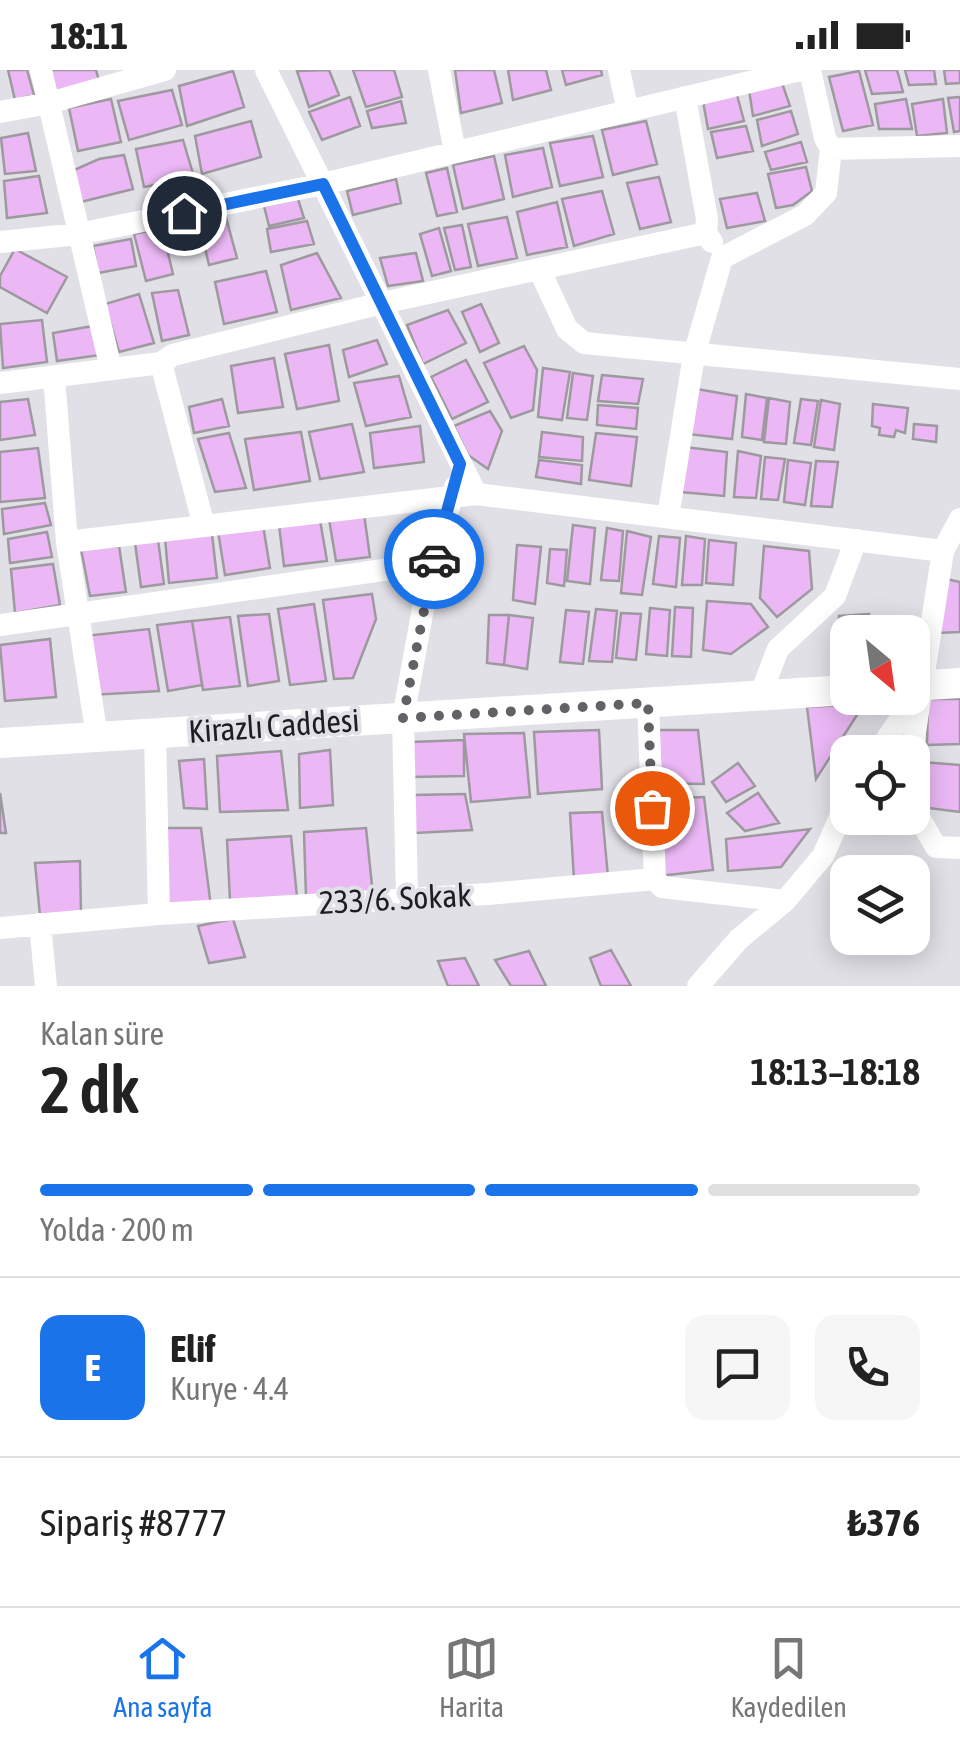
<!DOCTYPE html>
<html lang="tr">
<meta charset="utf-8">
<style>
body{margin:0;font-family:"Asap Condensed",sans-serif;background:#f6f6f6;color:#222;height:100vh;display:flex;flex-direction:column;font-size:38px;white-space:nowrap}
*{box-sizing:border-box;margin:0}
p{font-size:32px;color:#767676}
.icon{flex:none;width:55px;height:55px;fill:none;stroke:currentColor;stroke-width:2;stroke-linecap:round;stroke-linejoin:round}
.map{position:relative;height:916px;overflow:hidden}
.side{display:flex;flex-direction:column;background:#fff;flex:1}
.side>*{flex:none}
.needle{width:65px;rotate:151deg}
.tools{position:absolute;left:830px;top:545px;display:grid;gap:20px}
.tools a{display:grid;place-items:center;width:100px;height:100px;border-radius:20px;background:#fff;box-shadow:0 5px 25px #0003;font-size:50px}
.pin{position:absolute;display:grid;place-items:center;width:85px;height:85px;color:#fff;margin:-42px;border:5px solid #fff;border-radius:50%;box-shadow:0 2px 10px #0007}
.courier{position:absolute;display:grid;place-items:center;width:100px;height:100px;margin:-50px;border:8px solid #1a73e8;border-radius:50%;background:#fff;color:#222;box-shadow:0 2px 12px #0007}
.summary em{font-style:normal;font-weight:600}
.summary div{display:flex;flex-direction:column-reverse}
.summary{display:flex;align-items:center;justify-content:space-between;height:170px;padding:0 40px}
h1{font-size:65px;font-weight:600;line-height:75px}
.bar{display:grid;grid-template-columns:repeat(4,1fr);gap:15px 10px;align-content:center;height:120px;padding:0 40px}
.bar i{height:12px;border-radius:8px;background:#e0e0e0}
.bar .current{background:#1a73e8}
.bar p{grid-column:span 4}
.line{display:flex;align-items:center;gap:25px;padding:0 40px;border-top:2px solid #e0e0e0}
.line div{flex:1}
.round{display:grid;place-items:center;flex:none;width:105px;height:105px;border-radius:20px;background:#f6f6f6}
.status{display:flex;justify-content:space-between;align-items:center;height:70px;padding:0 50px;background:#fff;direction:ltr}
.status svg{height:28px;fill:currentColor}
.dock{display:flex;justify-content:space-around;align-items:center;height:140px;border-top:2px solid #e0e0e0;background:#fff;font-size:28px;color:#767676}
.dock a{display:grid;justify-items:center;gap:5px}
.dock .current{color:#1a73e8}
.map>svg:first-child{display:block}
.building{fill:#ebb8f5;stroke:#9e999f;stroke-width:2.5}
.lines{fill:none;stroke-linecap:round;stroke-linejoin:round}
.minor{stroke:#fff;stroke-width:22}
.major{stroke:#fff;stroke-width:30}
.done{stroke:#626266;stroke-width:10;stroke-dasharray:0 18}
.route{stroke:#1a73e8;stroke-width:12}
.labels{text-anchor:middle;stroke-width:8;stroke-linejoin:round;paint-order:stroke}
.street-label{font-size:32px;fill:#1e1e21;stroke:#e1e0e7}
</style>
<div class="status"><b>18:11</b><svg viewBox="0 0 49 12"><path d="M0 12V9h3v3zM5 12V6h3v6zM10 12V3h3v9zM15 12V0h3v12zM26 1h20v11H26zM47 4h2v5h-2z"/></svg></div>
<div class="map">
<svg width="960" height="916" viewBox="0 0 960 916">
<rect width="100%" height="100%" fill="#e1e0e7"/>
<path class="building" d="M8 0H27L34 25 15 30Z
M45 0H96L99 11 52 22Z
M329 0 339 25 309 37 297 1Z
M353 0H394L402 27 366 37Z
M455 0H494L502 33 461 43Z
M508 0H546L551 20 513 30Z
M562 0H601L602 5 566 15Z
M865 0H897L903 22 872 24Z
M905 0H934L936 14 909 15Z
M944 0H960V13L946 14Z
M233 1 244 37 187 56 179 16Z
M859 1 873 55 843 61 829 7Z
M782 13 790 36 753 46 749 20Z
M172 20 182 55 129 70 118 31Z
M737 25 744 51 708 59 703 31Z
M350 27 360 56 322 70 309 42Z
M960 27V61L954 62 948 28Z
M111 29 121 72 78 81 69 38Z
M906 29 912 59H879L875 34Z
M943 29 947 63 917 66 912 34Z
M401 31 406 53 372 58 367 41Z
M791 41 798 64 762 76 757 50Z
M251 51 261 87 202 104 195 66Z
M646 51 657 94 613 105 602 60Z
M746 56 753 81 717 88 711 62Z
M28 63 36 101 5 104 1 68Z
M593 66 603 107 560 116 550 73Z
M183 70 194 107 144 117 136 79Z
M801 72 807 92 771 100 765 82Z
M543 78 552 117 513 127 505 85Z
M124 85 133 119 81 132 72 101 99 89Z
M494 86 504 129 463 139 453 95Z
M806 97 812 121 793 135 776 138 768 104Z
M447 98 457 142 437 146 426 103Z
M39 106 47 143 7 148 4 111Z
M659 107 671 152 640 159 627 113Z
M396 109 401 133 353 145 347 121Z
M602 121 614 164 574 176 562 129Z
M757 123 765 151 727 158 720 129Z
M298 129 304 148 269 156 264 136Z
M557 132 567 177 527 185 517 142Z
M225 144 237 188 209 195 198 149Z
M507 147 517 188 478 196 468 154Z
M307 151 314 174 271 182 267 159Z
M462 155 471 197 455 200 444 158Z
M162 158 173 204 146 211 134 164Z
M439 158 451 201 432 206 420 164Z
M131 169 136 196 98 203 93 176Z
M15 179 67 207 47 243 0 217V206Z
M317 183 341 228 291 240 281 195Z
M416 183 423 211 388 216 380 188Z
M266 201 277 242 224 254 215 212Z
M178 220 189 265 162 271 152 223Z
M139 224 154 273 119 282 105 234Z
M481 234 499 273 480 282 462 242Z
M448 240 466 273 423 294 407 255Z
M42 250 47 292 3 298 0 254Z
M93 256 100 285 57 291 53 263Z
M377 270 387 294 349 307 343 280Z
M329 275 339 331 297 339 285 284Z
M524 276 537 300 533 340 511 348 484 293Z
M274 288 283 337 238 343 231 296Z
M466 290 488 332 452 349 431 307Z
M543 298 570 302 562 350 538 347Z
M573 303 593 306 587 350 567 348Z
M602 305 643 309 638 334 598 331Z
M399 306 411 347 366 356 354 313Z
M691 318 737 326 732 369 688 364Z
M746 324 767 328 762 370 742 367Z
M769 328 790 332 786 374 764 372Z
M28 329 35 365 0 370V332Z
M222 329 229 356 194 363 189 337Z
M801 329 818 331 811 375 794 373Z
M821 330 840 334 834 380 814 377Z
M873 334 908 338 905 363 896 360 894 367 879 365 880 358 872 356Z
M598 335 638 338 636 359 597 355Z
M490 341 502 361 488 399 468 385 454 356Z
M352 354 364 402 320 409 309 362Z
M914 354 937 356 936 372 913 369Z
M420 356 424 392 374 398 370 363Z
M301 362 310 411 254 420 245 369Z
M542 362 583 367 582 391 539 387Z
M229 363 246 418 215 422 198 369Z
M596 363 637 367 631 416 589 410Z
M685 377 727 382 724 426 681 422Z
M38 378 45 428 0 432V382Z
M738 381 761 386 756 428 734 427Z
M765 387 785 389 778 430 761 429Z
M539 390 582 395 581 414 536 407Z
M788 390 811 393 805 435 784 432Z
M816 391 838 392 832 437 811 436Z
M45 433 51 455 4 464 2 439Z
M364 444 370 487 336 491 329 449Z
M320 450 327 491 284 496 279 455Z
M263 455 270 498 225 505 218 461Z
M573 455 595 458 590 514 567 511Z
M607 458 623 461 619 511 601 510Z
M627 461 651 467 642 525 621 523Z
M47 462 52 487 10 493 8 469Z
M212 464 217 508 169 513 165 468Z
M659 466 680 468 676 517 653 514Z
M686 466 705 469 702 515H682Z
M158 470 164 514 141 517 135 473Z
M709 470 736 473 733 515 706 513Z
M517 475 541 477 535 534 513 530Z
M119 476 126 522 90 526 81 479Z
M764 476 809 481 812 519 777 547 760 528Z
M550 479 567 480 564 516 547 513Z
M53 494 60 535 15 543 11 499Z
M946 509 960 512V562L938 563Z
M372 524 376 549 353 608 334 609 323 530Z
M707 531 751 534 768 557 731 584 703 580Z
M314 534 326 611 290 615 278 539Z
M675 537 693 538 691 587 672 586Z
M650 538 670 540 667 586 646 584Z
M596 539 617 541 612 592 589 591Z
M566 540 589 542 583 594 560 592Z
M621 543 641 544 636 590 616 588Z
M269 544 279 611 248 616 238 546Z
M869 544 868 562H848V568H838L839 546Z
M489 545H509L504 595 487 593Z
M509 545 533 548 527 599 504 595Z
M230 547 240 616 203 620 192 551Z
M192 551 202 615 168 621 157 555Z
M149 559 159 621 91 625 84 566Z
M50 569 56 627 5 631 0 575Z
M928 629H960V674L927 675Z
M864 634 816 709 807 637Z
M599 660 602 719 538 724 534 662Z
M653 660H698L704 714 653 713Z
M524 663 530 727 471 732 464 664Z
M464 670V706L412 707 411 672Z
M330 680 333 735 300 738 299 684Z
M281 681 288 740 220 742 217 686Z
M204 689 207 739 184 738 179 691Z
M922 692 960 695V742L921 737Z
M738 693 755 716 726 732 712 712Z
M0 723 6 763H0Z
M758 723 779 753 745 761 727 743Z
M465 724 472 760 415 763 413 725Z
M704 727 713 800 659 806 652 729Z
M602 742 608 807 574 810 570 743Z
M160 758H201L211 837 165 840Z
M366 758 373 825 306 827 304 762Z
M810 759 781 797 728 801 726 769Z
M291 766 297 827 230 831 227 770Z
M80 791 81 843 40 846 35 793Z
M233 849 245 887 209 893 198 856Z
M611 880 631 916H601L590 888Z
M529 881 546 916H511L495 890Z
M465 888 479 916H448L438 891Z"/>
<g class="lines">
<path class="minor" d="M41 0 111 299
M266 0 476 424
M439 0 455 82
M619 0 628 41
M685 27 707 149 706 163 712 172
M0 42 49 33 165 0
M831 79 960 76
M0 172 79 164 323 114 800 0
M540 201 567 259 584 273 960 309
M161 293 204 456
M54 307 67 472 97 667
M0 313 161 293 173 285 382 233 706 163
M668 447 694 285 722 188 805 145 826 123 831 79 825 68 810 0
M67 472 476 424 943 481
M0 555 404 497 430 500
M760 626 778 579 835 526 856 470
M648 633 655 809
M155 664 159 844
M878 682 922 616 943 481 960 449
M912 683 921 622
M912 717 913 737 936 777 960 778
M407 826 403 648 430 500 455 417
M40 854 46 916
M0 858 159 844 488 824 655 809 662 817 785 831
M698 916 739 869 785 831 823 786 848 729"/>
<path class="major" d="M912 616 960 613
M0 673 848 620"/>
</g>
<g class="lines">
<path class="done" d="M434 489 403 648 648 633 652 738"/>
<path class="route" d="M184 143 323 114 460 394 434 489"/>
</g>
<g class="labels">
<g class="street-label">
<text transform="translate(274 656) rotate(-4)" y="11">Kirazlı Caddesi</text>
<text transform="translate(395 829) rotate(-3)" y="11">233/6. Sokak</text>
</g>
</g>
</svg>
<div class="tools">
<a><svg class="needle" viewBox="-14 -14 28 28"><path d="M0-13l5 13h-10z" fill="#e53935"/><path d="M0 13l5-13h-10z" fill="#767676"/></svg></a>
<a><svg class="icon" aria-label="locate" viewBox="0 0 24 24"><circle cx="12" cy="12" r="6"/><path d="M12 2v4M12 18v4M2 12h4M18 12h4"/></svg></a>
<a><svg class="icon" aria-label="layers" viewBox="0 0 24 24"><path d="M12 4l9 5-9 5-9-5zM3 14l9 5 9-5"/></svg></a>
</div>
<div class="pin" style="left:652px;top:738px;background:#ea580c"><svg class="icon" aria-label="bag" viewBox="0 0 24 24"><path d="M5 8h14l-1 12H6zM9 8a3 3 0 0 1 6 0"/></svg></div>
<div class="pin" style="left:184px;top:143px;background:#1f2937"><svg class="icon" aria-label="home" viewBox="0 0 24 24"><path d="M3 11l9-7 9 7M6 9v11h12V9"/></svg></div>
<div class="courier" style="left:434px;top:489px"><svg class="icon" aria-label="car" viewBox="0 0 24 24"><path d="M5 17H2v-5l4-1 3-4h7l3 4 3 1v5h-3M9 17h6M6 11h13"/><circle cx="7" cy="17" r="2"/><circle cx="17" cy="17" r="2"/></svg></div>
</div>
<section class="side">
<div class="summary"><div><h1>2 dk</h1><p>Kalan süre</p></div><em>18:13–18:18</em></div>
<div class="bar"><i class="current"></i><i class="current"></i><i class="current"></i><i></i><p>Yolda · 200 m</p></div>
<div class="line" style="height:180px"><b class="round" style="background:#1a73e8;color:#fff">E</b><div><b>Elif</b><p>Kurye · 4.4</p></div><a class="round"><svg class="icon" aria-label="chat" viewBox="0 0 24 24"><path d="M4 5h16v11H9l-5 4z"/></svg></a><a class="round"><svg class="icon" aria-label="phone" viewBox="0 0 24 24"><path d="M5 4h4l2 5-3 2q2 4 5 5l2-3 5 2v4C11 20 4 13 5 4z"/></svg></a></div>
<div class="line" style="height:130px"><div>Sipariş #8777</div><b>₺376</b></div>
</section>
<nav class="dock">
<a class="current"><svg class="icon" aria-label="home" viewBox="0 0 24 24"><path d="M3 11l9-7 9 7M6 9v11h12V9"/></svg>Ana sayfa</a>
<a><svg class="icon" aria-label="map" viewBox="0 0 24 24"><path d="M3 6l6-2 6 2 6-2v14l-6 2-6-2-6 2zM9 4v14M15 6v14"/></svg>Harita</a>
<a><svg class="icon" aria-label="saved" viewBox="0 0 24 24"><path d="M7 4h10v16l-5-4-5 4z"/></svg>Kaydedilen</a>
</nav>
